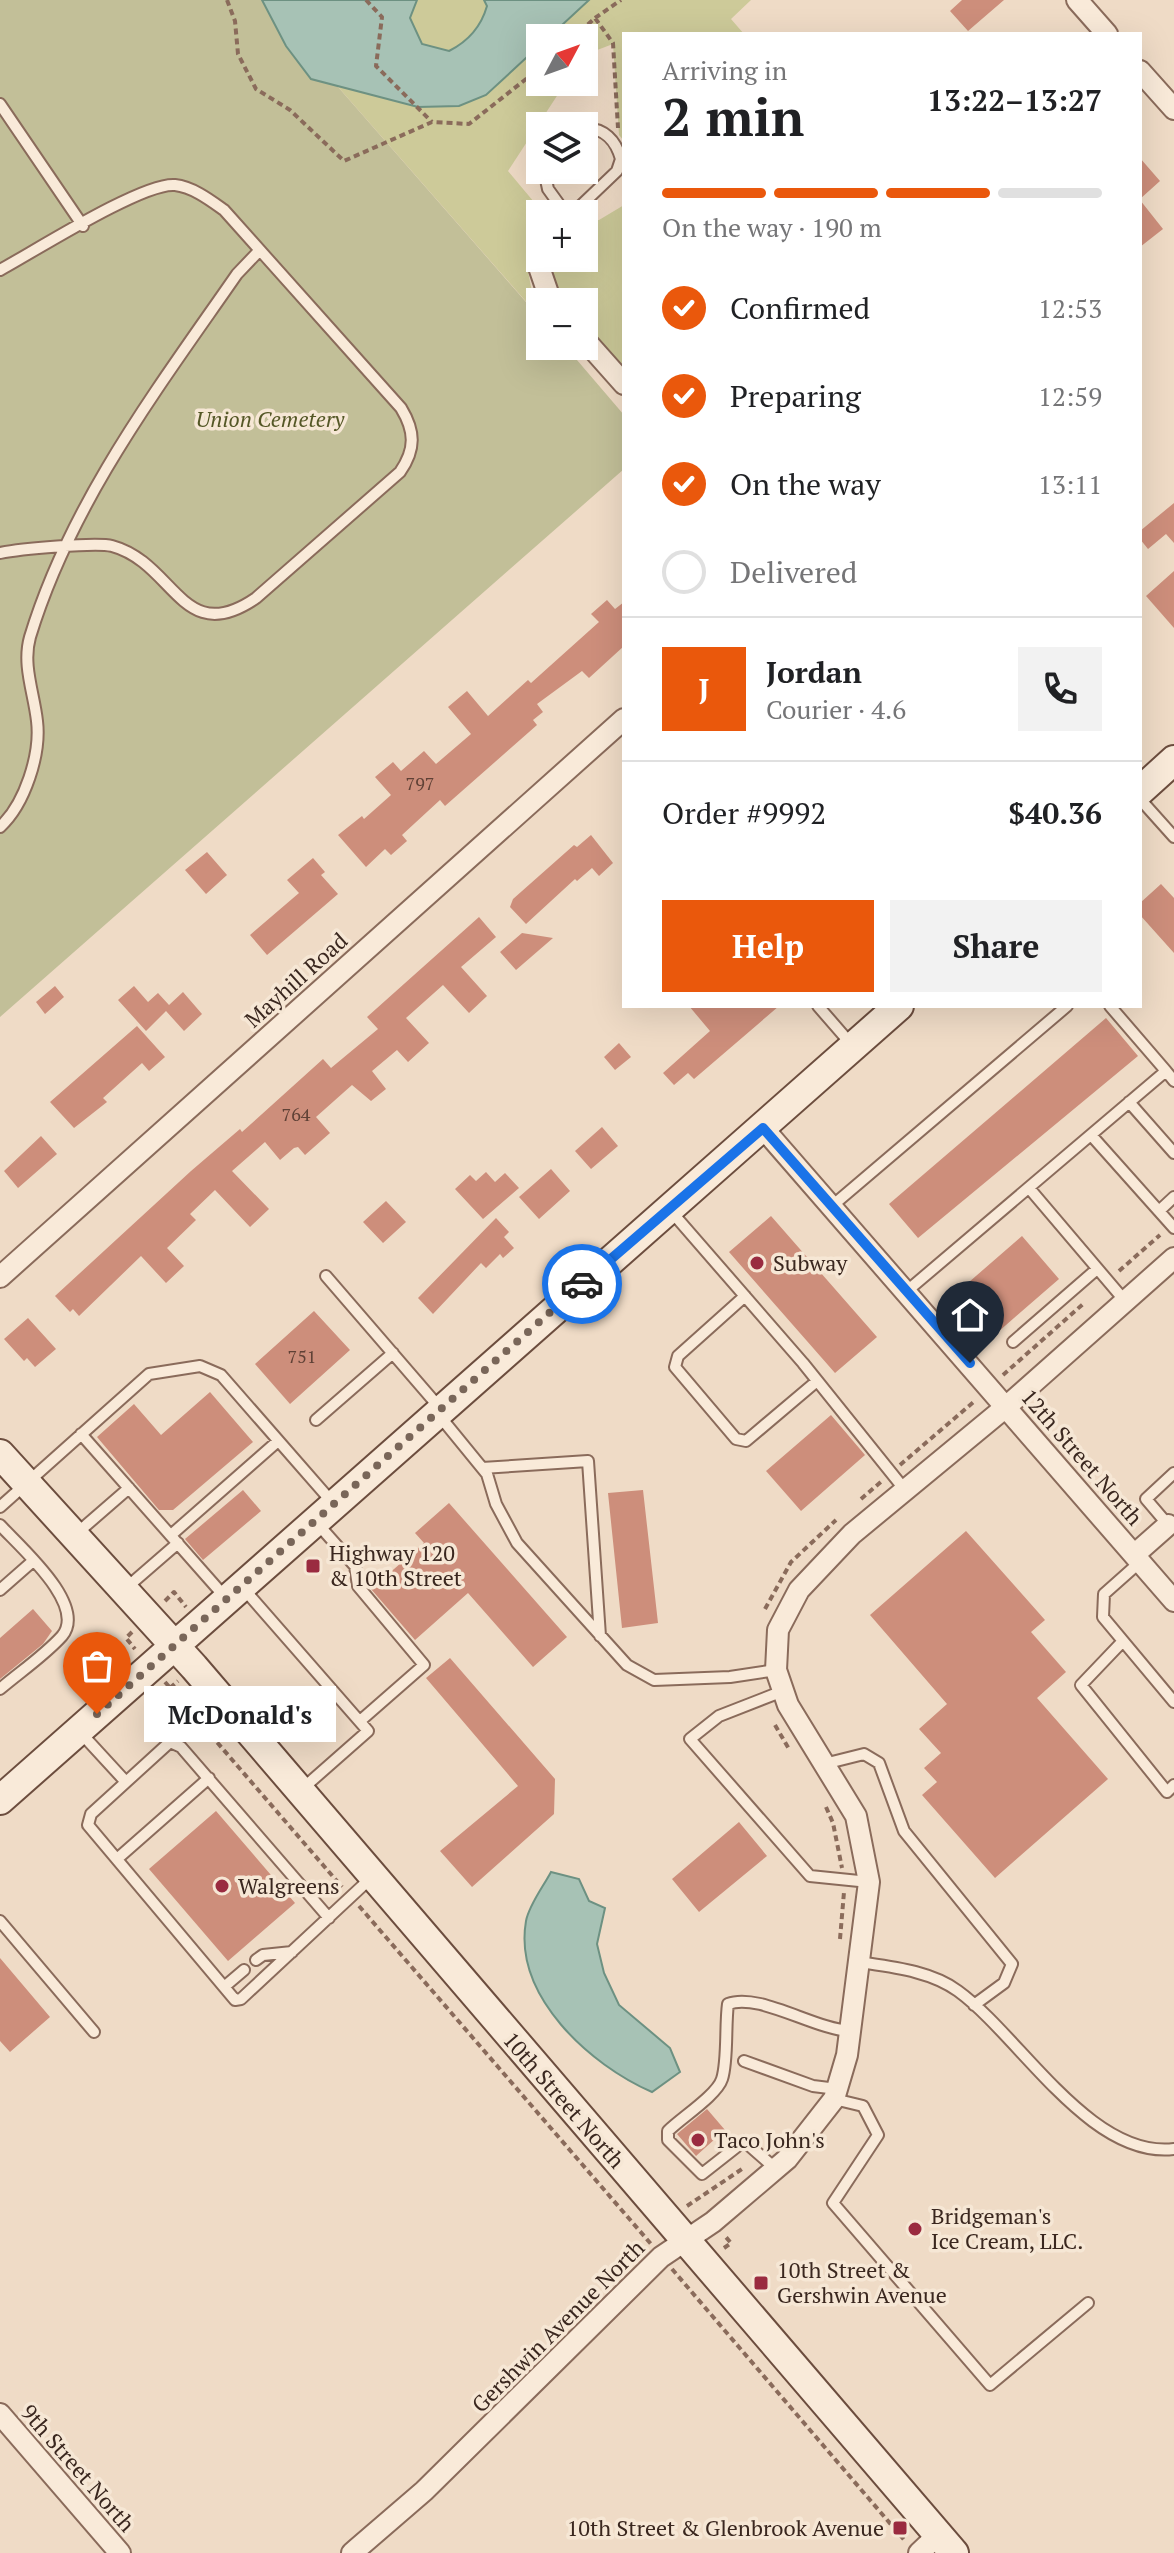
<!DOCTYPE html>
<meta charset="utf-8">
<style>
body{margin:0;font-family:"PT Serif",serif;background:#f2f2f2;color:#202124;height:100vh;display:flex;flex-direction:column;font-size:30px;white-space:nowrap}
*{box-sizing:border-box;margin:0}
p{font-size:26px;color:#757577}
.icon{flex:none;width:44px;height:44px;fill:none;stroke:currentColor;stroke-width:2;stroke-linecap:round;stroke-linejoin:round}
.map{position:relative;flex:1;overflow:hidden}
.sheet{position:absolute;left:622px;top:32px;width:520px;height:976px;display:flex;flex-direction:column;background:#fff;border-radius:0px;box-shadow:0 8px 32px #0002}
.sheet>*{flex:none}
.needle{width:52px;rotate:49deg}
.tools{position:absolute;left:526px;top:24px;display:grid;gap:16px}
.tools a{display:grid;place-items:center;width:72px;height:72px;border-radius:0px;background:#fff;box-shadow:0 8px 32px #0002;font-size:40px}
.pin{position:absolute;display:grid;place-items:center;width:68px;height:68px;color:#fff;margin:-82px -34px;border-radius:50% 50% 50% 0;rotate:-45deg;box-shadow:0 0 8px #0007}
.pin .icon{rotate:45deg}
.courier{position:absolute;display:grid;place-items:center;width:80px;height:80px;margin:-40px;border:6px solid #1a73e8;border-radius:50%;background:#fff;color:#222;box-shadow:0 2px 10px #0007}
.bubble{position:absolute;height:56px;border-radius:0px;background:#fff;box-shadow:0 8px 32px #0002;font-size:26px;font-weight:700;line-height:56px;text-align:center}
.summary em{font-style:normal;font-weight:700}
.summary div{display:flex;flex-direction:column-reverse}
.summary{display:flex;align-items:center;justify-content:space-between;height:136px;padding:0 40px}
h1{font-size:52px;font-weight:700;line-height:60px}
.bar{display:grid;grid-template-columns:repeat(4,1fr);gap:12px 8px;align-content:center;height:96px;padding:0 40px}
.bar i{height:10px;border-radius:6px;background:#e0e0e0}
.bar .active{background:#ea580c}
.bar p{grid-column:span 4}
.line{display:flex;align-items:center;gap:20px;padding:0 40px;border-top:2px solid #e0e0e0}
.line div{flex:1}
.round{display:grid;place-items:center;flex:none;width:84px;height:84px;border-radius:0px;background:#f2f2f2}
ol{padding:0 40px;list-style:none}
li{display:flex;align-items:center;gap:24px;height:88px}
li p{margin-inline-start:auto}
li .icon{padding:8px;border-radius:50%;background:#ea580c;color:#fff;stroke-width:4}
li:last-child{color:#757577}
li i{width:44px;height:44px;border:4px solid #e0e0e0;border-radius:50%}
.button{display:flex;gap:16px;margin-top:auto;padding:16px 40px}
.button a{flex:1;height:92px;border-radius:0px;background:#ea580c;color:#fff;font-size:32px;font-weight:700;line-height:92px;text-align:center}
.button a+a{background:#f2f2f2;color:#202124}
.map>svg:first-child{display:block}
.green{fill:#cdca99}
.cemetery{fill:#c2bf98}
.water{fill:#a7c2b5;stroke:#6d9182;stroke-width:2}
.building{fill:#cd8e7b}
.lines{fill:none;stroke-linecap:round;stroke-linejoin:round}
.lane-casing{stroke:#8a6b5b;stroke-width:14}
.street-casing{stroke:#8a6b5b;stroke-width:24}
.secondary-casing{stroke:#6c4d3e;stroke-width:32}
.path{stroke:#8a6b5b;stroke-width:4;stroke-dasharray:6 4;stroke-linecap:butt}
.lane{stroke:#f9ead9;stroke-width:10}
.street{stroke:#f9ead9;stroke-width:20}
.secondary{stroke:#f9ead9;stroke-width:28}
.done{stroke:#796659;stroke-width:8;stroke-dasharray:0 14.4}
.route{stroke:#1a73e8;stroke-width:10}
.poi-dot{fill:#9a2b40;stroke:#f6e7d5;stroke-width:3}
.labels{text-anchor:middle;stroke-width:7;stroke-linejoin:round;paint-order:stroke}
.number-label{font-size:18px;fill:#5f4136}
.park-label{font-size:22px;font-style:italic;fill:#545726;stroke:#f6e7d5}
.street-label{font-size:22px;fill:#3a271f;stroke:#f6e7d5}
.poi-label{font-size:22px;fill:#3a271f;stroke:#f6e7d5;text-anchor:start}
</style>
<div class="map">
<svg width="1174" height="2553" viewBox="0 0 1174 2553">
<rect width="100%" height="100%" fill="#efdbc6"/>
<path class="green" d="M262 0H751L731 19 744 34H624V141L619 135 613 44 584 55V38H540V82H566L508 171 544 214H540V236L527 266 536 313Z
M624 205V360L621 364 584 322V302H567L556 289 552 268 559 258H584V221L599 220Z"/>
<path class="cemetery" d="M0 0H262L540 318V346H565L624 415V469L0 1017Z"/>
<path class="water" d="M262 0H417L410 18 422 44 449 51C469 41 481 27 487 6L484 0H589L548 38H540V45L486 95 459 106 418 107 311 79 286 46Z
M551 1872 579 1879 589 1901 605 1908 597 1944 604 1973 619 2005 670 2048 680 2072 652 2092C590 2065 513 1996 526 1921 529 1905 543 1887 551 1872Z"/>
<path class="building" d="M962 0H1004L968 31 950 11Z
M1140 158 1160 181 1140 199Z
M1140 200 1163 229 1140 247Z
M1174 503V543L1166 534 1148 549 1140 539V531Z
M1174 571V628L1146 596Z
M607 600 615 609 624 602V646L589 678 582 671 537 704 543 712 533 720 537 725 445 806 440 800 402 835 407 841 391 855 385 849 366 867 338 835 362 816 364 819 391 795 375 777 393 762 401 771 424 751 436 764 471 734 448 707 467 691 488 716 528 680 531 683 599 622 591 614Z
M591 835 613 863 599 876 592 868 577 881 575 879 526 924 510 907 513 899 574 845 577 847Z
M207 852 227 875 206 894 185 870Z
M313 858 325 872 321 875 338 894 267 955 250 935 299 893 287 880Z
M1161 884 1174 898V953L1140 915V903Z
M479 917 496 937 461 967 487 996 469 1013 443 985 406 1018 429 1043 408 1062 397 1050 372 1071 386 1089 371 1101 352 1085 316 1117 330 1133 305 1155 298 1147 294 1148 280 1160 265 1142 232 1171 269 1209 250 1227 215 1190 190 1214 196 1220 167 1248 184 1266 166 1283 141 1256 79 1316 73 1309 70 1312 55 1296 191 1171 240 1129 242 1132 323 1059 331 1068 378 1029 367 1017Z
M522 933 553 938 516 970 500 952Z
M55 986 64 997 45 1014 36 1002Z
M134 986 148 1002 158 993 169 1005 183 992 202 1014 184 1031 166 1011 146 1031 118 1000Z
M689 1006H779L694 1079 688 1073 674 1085 663 1073 710 1031Z
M1106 1018 1138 1056 918 1238 889 1204Z
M137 1026 165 1057 149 1071 142 1063 103 1098 107 1102 74 1128 50 1102Z
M619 1043 631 1057 615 1070 604 1057Z
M602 1127 618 1146 591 1169 575 1151Z
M41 1136 57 1154 18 1188 4 1171Z
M551 1169 570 1191 539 1219 519 1197Z
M486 1172 495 1182 505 1173 519 1188 483 1219 455 1189 470 1175 476 1181Z
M386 1201 406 1222 383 1243 363 1222Z
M771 1216 877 1337 835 1373 729 1252Z
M496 1218 509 1232 504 1237 514 1248 503 1258 500 1254 486 1268 481 1263 433 1314 418 1298Z
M1022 1236 1059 1279 998 1332 961 1289Z
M314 1311 350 1350 290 1404 255 1364Z
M28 1318 56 1349 35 1367 27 1358 24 1361 4 1339Z
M210 1392 253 1442 173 1510H159L97 1437 134 1404 161 1435Z
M831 1415 865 1455 801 1511 766 1471Z
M243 1490 261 1511 203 1560 185 1539Z
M643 1490 658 1623 622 1628 608 1493Z
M449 1503 567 1637 533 1667 468 1593 415 1640 371 1589 424 1543 415 1533Z
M966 1531 1045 1620 1031 1632 1066 1672 1037 1698 1108 1779 995 1878 922 1795 937 1782 924 1768 941 1753 919 1729 947 1704 870 1615Z
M33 1609 52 1631 43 1644 0 1679V1638Z
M450 1658 555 1779 554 1814 472 1887 440 1851 518 1786 426 1678Z
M216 1811 295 1903 228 1961 149 1869Z
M739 1822 767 1856 699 1912 672 1879Z
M0 1958 50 2017 10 2052 0 2041Z
M707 2109 725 2130 696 2156 677 2134Z"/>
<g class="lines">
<defs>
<path id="lane" d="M0 104 83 226
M544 170 548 189 566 214
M572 214 617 171 621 159C616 141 604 127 584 129
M0 270C35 251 143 182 175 185 193 187 210 200 224 210L401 408C415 431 416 449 400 472L256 598C182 649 175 563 112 546 96 542 19 549 0 553
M1140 799 1174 837
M0 827C25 804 41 754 37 721 34 693 22 665 30 637 71 502 158 388 237 274L258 252
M818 1006 851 1044
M1166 1071 1174 1081
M1129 1102 1174 1153
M1091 1135 1174 1228
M1029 1188 1125 1301
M832 1206 1067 1006
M670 1210 803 1363 905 1490
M1159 1211 1174 1197
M326 1276 439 1407
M907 1291 1166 1071 1110 1006
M745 1296 678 1356 675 1367 736 1439 746 1441 817 1381
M1013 1342 1097 1269
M438 1414 487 1474 496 1504 517 1543 627 1665 654 1680 730 1677 776 1670
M316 1420 393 1353
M81 1434 225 1597
M482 1468 588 1461 600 1636
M0 1507 149 1374 200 1366 221 1375 332 1502
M316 1522 355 1566 358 1586 424 1665 360 1721
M0 1525C19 1546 88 1605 62 1636 45 1655 20 1672 0 1689
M1169 1526 1146 1499 1174 1473
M76 1534 129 1488
M171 1535 278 1441
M1140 1562 1104 1594 1103 1617 1174 1702
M243 1588 368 1731 301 1790
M125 1589 178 1543
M0 1590 33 1561
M1123 1641 1081 1685 1167 1792 1174 1785
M783 1691 719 1716 690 1739 810 1876 869 1882
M80 1732 125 1781
M824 1764 864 1754 879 1763 904 1831 1012 1964 1004 1983 974 2005
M117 1859 209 1778
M329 1918 181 1747 170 1742 91 1814 88 1825 235 2000 241 1999 372 1877
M0 1921 94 2032
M256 1960 263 1955 292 1952
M859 1962C892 1967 931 1971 958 1991 1020 2036 1090 2159 1174 2149
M224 1987 244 1970
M744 2061 813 2086 837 2089
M834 2099 863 2106 878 2135 833 2203 990 2385 1088 2303
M776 2169 744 2141 702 2174 668 2140V2131C681 2118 717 2095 722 2079 728 2061 725 2025 728 2004 758 1992 814 2029 850 2031"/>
<path id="street" d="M1077 0 1107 34
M1140 71 1174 109
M544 258 539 267 551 302
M584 339 624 384
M763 1128 1174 1601
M0 1277 624 719
M1134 1555 1168 1525
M0 2414 120 2553
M352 2553 424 2491 661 2257 713 2222 787 2159 834 2099 847 2055 869 1882 856 1816 788 1705 776 1670 778 1630 799 1590 852 1534 1007 1406 1174 1258
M919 2553 938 2535"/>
<path id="secondary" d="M1140 791 1174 760
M0 1454 194 1667 954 2553
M0 1800 899 1006"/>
</defs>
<use href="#lane" class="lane-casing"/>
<use href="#street" class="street-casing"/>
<use href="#secondary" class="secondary-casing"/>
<path class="path" d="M227 0 235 21 238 54 256 89 290 110 344 161 432 122 469 124 540 68
M366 0 382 17 376 66 432 122
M595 18 621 0
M573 38 595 18 613 43 618 128
M1119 1271 1160 1235
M1003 1375 1083 1304
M900 1465 976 1400
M861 1499 882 1481
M165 1601 174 1592 186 1607
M765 1609 791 1562 836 1520
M132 1632 126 1638 135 1649
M165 1682 342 1887
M170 1688 178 1681
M775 1725 789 1749
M826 1807 833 1823 842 1868
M359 1906 651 2244
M840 1939 844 1892
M687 2206 745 2167
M724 2248 731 2243 725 2236
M672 2269 906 2542"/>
<use href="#lane" class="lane"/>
<use href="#street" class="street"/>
<use href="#secondary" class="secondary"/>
</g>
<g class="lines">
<path class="done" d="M97 1714 582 1284"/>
<path class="route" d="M582 1284 763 1128 970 1363"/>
</g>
<g class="poi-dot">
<circle cx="757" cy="1263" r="8"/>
<rect x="305" y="1558" width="16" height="16" rx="4"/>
<circle cx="222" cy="1886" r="8"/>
<circle cx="698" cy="2140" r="8"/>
<circle cx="915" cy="2229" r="8"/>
<rect x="753" y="2275" width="16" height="16" rx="4"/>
<rect x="892" y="2520" width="16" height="16" rx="4"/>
</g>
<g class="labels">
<g class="number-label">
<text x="420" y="790">797</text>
<text x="296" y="1121">764</text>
<text x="302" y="1363">751</text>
</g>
<g class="park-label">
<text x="270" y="427">Union Cemetery</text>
</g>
<g class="street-label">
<text transform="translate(296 980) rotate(-42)" y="8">Mayhill Road</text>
<text transform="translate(1082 1457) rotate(49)" y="8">12th Street North</text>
<text transform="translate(564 2100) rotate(49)" y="8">10th Street North</text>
<text transform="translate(558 2326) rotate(-45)" y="8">Gershwin Avenue North</text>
<text transform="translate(78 2468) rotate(49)" y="8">9th Street North</text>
</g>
<g class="poi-label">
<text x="773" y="1271">Subway</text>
<text x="329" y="1561">Highway 120<tspan x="329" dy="25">&amp; 10th Street</tspan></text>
<text x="238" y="1894">Walgreens</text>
<text x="714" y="2148">Taco John's</text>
<text x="931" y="2224">Bridgeman's<tspan x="931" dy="25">Ice Cream, LLC.</tspan></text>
<text x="777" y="2278">10th Street &amp;<tspan x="777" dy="25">Gershwin Avenue</tspan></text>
<text x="884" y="2536" text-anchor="end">10th Street &amp; Glenbrook Avenue</text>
</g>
</g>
</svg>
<div class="tools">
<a><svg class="needle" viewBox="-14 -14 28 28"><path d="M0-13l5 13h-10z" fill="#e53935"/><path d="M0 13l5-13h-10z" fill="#757577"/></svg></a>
<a><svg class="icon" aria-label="layers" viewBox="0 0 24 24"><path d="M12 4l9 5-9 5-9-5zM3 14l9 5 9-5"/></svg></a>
<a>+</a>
<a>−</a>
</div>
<div class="pin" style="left:97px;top:1714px;background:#ea580c"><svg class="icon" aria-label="bag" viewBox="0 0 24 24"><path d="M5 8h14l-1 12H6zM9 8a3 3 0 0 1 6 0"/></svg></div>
<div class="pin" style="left:970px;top:1363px;background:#1f2937"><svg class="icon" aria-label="home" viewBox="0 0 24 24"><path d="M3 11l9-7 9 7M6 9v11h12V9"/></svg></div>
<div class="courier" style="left:582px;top:1284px"><svg class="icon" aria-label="car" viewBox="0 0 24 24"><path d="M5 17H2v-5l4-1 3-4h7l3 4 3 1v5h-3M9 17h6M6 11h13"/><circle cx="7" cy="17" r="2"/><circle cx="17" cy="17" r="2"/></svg></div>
<div class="bubble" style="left:144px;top:1686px;width:192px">McDonald's</div>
<section class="sheet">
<div class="summary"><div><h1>2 min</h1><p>Arriving in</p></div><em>13:22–13:27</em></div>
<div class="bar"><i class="active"></i><i class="active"></i><i class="active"></i><i></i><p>On the way · 190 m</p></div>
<ol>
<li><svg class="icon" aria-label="check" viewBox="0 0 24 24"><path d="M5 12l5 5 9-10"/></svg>Confirmed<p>12:53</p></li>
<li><svg class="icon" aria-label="check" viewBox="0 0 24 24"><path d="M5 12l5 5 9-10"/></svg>Preparing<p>12:59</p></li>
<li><svg class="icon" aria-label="check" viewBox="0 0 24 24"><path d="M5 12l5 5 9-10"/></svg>On the way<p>13:11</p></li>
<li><i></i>Delivered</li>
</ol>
<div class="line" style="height:144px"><b class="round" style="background:#ea580c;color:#fff">J</b><div><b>Jordan</b><p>Courier · 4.6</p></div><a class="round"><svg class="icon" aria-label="phone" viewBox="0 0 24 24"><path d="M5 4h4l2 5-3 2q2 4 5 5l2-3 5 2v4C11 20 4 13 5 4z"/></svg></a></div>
<div class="line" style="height:104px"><div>Order #9992</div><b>$40.36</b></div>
<div class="button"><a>Help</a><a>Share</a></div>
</section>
</div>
